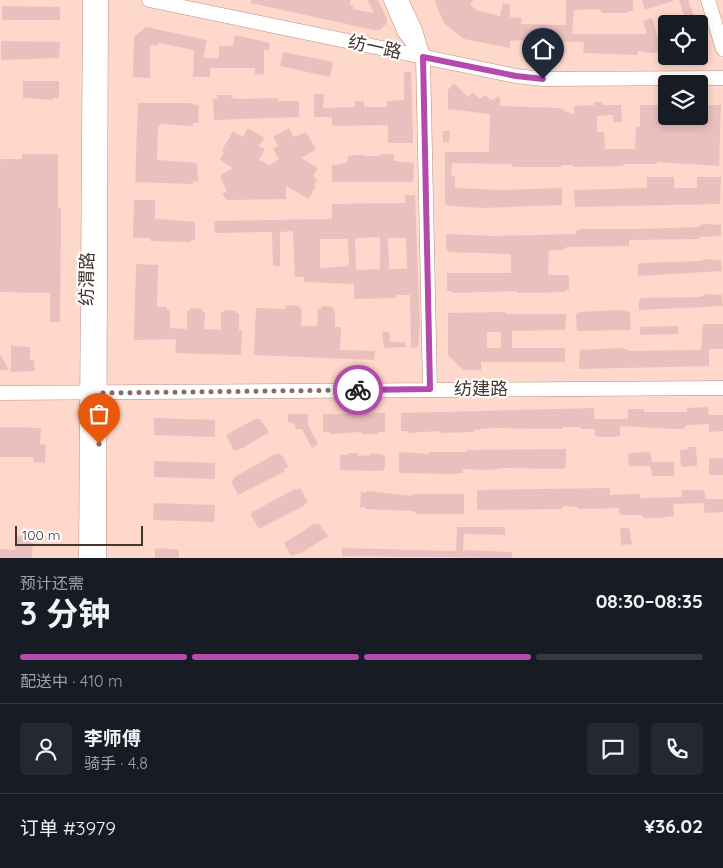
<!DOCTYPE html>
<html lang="zh">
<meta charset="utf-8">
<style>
body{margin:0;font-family:Quicksand,"Noto Sans SC",sans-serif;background:#242831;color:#f1f3f6;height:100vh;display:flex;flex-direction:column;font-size:19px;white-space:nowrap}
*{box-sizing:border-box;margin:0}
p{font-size:16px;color:#9ea1a6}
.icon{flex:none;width:28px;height:28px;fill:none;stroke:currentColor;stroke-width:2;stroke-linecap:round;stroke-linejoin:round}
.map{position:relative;height:558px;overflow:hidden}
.panel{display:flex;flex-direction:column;background:#171b24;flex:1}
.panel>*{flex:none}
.fabs{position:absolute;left:658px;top:15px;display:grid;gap:10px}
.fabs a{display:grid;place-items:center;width:50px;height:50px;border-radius:5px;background:#171b24;box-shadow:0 2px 8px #0003;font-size:25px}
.scale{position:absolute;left:15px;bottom:12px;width:128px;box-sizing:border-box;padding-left:5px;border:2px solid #443530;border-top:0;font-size:14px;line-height:18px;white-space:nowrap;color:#443530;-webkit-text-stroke:4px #fff;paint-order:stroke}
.pin{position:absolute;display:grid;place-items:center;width:42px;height:42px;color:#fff;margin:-51px -21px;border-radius:50% 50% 50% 0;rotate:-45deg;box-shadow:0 0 5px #0007}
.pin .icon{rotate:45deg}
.courier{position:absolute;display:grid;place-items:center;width:50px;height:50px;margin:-25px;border:4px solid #b44bac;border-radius:50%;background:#fff;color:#222;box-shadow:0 1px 6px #0007}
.headline em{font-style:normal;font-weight:700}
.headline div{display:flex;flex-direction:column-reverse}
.headline{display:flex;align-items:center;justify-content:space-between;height:85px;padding:0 20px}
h1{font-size:32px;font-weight:700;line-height:38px}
.bar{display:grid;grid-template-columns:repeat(4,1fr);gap:8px 5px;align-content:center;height:60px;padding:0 20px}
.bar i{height:6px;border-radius:4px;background:#363941}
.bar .on{background:#b44bac}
.bar p{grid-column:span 4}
.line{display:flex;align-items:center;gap:12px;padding:0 20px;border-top:1px solid #363941}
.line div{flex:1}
.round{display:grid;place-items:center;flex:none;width:52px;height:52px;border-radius:5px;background:#242831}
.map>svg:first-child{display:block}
.building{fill:#e9c0be;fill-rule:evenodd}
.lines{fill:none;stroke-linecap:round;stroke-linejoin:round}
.secondary-casing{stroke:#b59285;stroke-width:15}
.secondary{stroke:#fff;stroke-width:14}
.done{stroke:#856e66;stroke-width:5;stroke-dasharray:0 9}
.route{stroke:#b44bac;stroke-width:6}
.labels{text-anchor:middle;stroke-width:4.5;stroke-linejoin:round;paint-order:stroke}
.street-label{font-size:18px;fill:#443530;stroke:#fff}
</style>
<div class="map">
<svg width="723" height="558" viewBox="0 0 723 558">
<rect width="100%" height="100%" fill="#fed8ca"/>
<path class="building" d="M251 0H351L350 5 353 6V9L374 13 368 0H378L387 19 386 24 380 30H374L251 3Z
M434 0H473L470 4 476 10 500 16 503 3 510 5V17L522 18 521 24 566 25V0H633V11H628V13H603L598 9 574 10 572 34H647L643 21 652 18 660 45H666V55H659V51L652 53 638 51V55L583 53 584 42 554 41V46H535V41L522 40 510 41V48L464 39 444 23Z
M642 0H672L673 1 645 10Z
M679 0H688L697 24H687Z
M2 6 60 7V20H2Z
M146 27 207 40 203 58H219V46H233L235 35 270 43 269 50H264V74L255 75V68H210V77H193L194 50 159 43 156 46 150 45V78L133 77 134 37Z
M1 41 60 42 59 58 1 60Z
M283 52 333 62 330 77 280 66Z
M404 72H411L413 143H388V125L336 126 332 125V117H314V94H324L323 108 355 107V101H364V107H387V101L404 100Z
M23 81H59V98H53V100L23 98Z
M454 83 468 97 473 92 480 99 485 95 491 100 500 96V106L559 108 574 115V106L594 105V102H602V105H621L622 122H613V115L597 116V132H604L605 149H635L636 127H640V105H666V116H699V105H721L719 166 657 162V164H625L621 166 573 167V165H561V167H514L510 164 452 163 451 176H455V188L502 190 562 188V205L483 208 450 206 445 204V152H489L490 114 448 109V90Z
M217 95H231L232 98 238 99 278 98V101H299V117L214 120 213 99H217Z
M138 103H190L199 106 198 123H193V126L160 124 158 127 157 160 197 163 198 182 193 181V184L135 182Z
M248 128 264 138 259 146 265 149 259 160 269 165 279 159 273 149 278 146 273 137 289 128 294 137 306 132 316 149 301 158 318 168 313 176 317 180 314 185 316 186 309 199 286 186V199L226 200 222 194 227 191 221 180V175L233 168 220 160 224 152 222 150 233 131 243 137Z
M443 131H450L449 143 443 142Z
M22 154H58V208H61L60 322H50V293L0 292V162L1 159H22Z
M380 154H394V161L414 163 413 182H332V165L347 163 348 156 353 155H362L363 156H380Z
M647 177H674V188H697V177H721L720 204 575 207 574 190 647 188Z
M405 195H415L420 324 418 347 411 348 410 295H396V298L354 299V284L304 282V277H295L293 231 280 232V266H273L272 232 215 233 214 221 332 219V204L405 203ZM380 237V269L356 270 355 238ZM388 238H406L407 269H389ZM320 239H348L349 266 320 268Z
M134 200H155V219L195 222V240H191V242L150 241 151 238H133Z
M704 224 721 225V236L699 237 700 239 629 240V246L567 247 563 250H549L548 275H569V290H565V292L517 293V291L452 293V291H447V273H511V254L450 252 446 250V234L494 236 576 234V231L580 229H641L698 227Z
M705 259 721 260 722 271 638 276V265L642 263 700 261Z
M136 264 158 265 157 307H167V310L170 311V328L187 329V311H190V308L202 309V312H205L204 329 221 330V312H224L225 310 236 311V313H239V330H242L241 355 175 353 176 339 134 340Z
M705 294 722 295 723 306 639 310V299L642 298 701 297Z
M287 305 299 306V308L302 309 301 326H317L318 309H321V306L333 307V310H335V327H341L340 350 375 351 374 360 254 355 256 308 285 309Z
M620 310 630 312 631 330 577 331 576 314 579 312Z
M505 312V314H566L565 330 512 331V348H565V362H481V370H463L448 355V313ZM487 332H501V348H487Z
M703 324H723V349H709V366L579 369 580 350 622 348 630 351 701 350Z
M678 326V334L640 335V327Z
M382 332H389L390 342H405L406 347 384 348Z
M11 346 30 347V360H34L35 371 11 372Z
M0 354 9 370H0Z
M708 407 709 415H723V431L709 432V424L687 425 683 429H675L620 426V436L615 437H598L595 435V429H581V427H562V429L493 428 474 430V432L439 433V431L408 433V431H401V413L594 408V419H628V409H644V412H687V408Z
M385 413V432H378V434H361V432L330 434V432H323V414Z
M288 414H308V425L318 444 312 448 302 429H295V424L288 422Z
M154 418 215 420V437L154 435Z
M255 419H260L269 432 243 448 234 451 226 435Z
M0 427 41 428 40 444 46 445 45 463 33 462 34 457H0Z
M688 447H696L697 466 681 467 680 450 689 449Z
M566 449V467L563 469 503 468 489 470 463 469V473L451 474 399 473V452L429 454V452H467V450Z
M650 452 652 462H674V476H652L650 466H629L628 453Z
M348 453H358V456L371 455V453L385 455V469L381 471 340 470V455H348Z
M275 454H280L284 458 288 467 284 469 285 471 238 495 231 481 234 480 233 478Z
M709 458H723V475H709Z
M154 461 215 463V479L154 477Z
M300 488 308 502 304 504 305 505 259 529 251 516 252 512 295 489 296 490Z
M610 488V495L640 494V498L682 497V490H704L706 499H723V512L705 513 703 503 673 504 674 516 660 518H644L641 515H624L619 514V508L578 509V507L564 506 561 509 477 510V490Z
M366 491 412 496V494H464V514H416V512L412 511 365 509V507H360L361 492 366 493Z
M154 503 215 505 214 522 153 520Z
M314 524H319L328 536 301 553 291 556 284 543Z
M457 527H505V535L464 534 463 550 512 552V558L342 556V548L453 551 456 550Z
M620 528H629L632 544 621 545Z
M15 536 33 537 32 558H0V549L15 550Z
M161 548 179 550V558H155V549Z"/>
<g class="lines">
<defs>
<path id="secondary" d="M149 0 516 76 543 79 723 78
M391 0 405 33 417 48
M401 0 415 30 423 57 430 389
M708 0 723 49
M0 393 723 388
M86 558 90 0
M99 558 101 0"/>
</defs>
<use href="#secondary" class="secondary-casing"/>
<use href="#secondary" class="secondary"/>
</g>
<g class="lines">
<path class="done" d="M99 444 100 393 358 390"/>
<path class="route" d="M358 390 430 389 423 57 516 76 543 79"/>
</g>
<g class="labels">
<g class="street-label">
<text transform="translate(375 47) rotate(12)" y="6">纺一路</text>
<text transform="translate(87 279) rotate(-89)" y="6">纺渭路</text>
<text x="481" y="395">纺建路</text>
</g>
</g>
</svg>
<div class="fabs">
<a><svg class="icon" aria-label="locate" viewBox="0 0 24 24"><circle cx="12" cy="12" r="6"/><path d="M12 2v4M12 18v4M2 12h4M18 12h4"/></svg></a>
<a><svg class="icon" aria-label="layers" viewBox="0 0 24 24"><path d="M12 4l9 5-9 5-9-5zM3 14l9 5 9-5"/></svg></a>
</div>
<div class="scale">100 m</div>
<div class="pin" style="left:99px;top:444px;background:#ea580c"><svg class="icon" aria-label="bag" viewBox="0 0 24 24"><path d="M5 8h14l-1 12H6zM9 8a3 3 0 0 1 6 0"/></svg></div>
<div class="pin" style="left:543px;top:79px;background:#1f2937"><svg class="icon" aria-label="home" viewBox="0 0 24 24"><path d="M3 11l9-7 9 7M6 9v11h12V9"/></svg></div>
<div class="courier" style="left:358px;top:390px"><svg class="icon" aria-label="bike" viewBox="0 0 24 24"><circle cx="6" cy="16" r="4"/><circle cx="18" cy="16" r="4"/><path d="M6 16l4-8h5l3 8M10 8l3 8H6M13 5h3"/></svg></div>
</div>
<section class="panel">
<div class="headline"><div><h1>3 分钟</h1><p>预计还需</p></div><em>08:30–08:35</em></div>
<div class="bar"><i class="on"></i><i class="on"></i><i class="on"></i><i></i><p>配送中 · 410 m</p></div>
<div class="line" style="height:90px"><a class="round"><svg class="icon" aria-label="person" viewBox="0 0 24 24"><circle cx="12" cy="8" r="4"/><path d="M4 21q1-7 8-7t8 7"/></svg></a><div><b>李师傅</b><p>骑手 · 4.8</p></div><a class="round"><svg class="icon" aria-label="chat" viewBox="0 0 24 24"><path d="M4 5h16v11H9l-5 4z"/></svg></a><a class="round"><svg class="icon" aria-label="phone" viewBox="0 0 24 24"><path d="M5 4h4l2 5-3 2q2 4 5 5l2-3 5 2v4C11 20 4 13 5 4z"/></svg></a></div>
<div class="line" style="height:65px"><div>订单 #3979</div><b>¥36.02</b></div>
</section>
